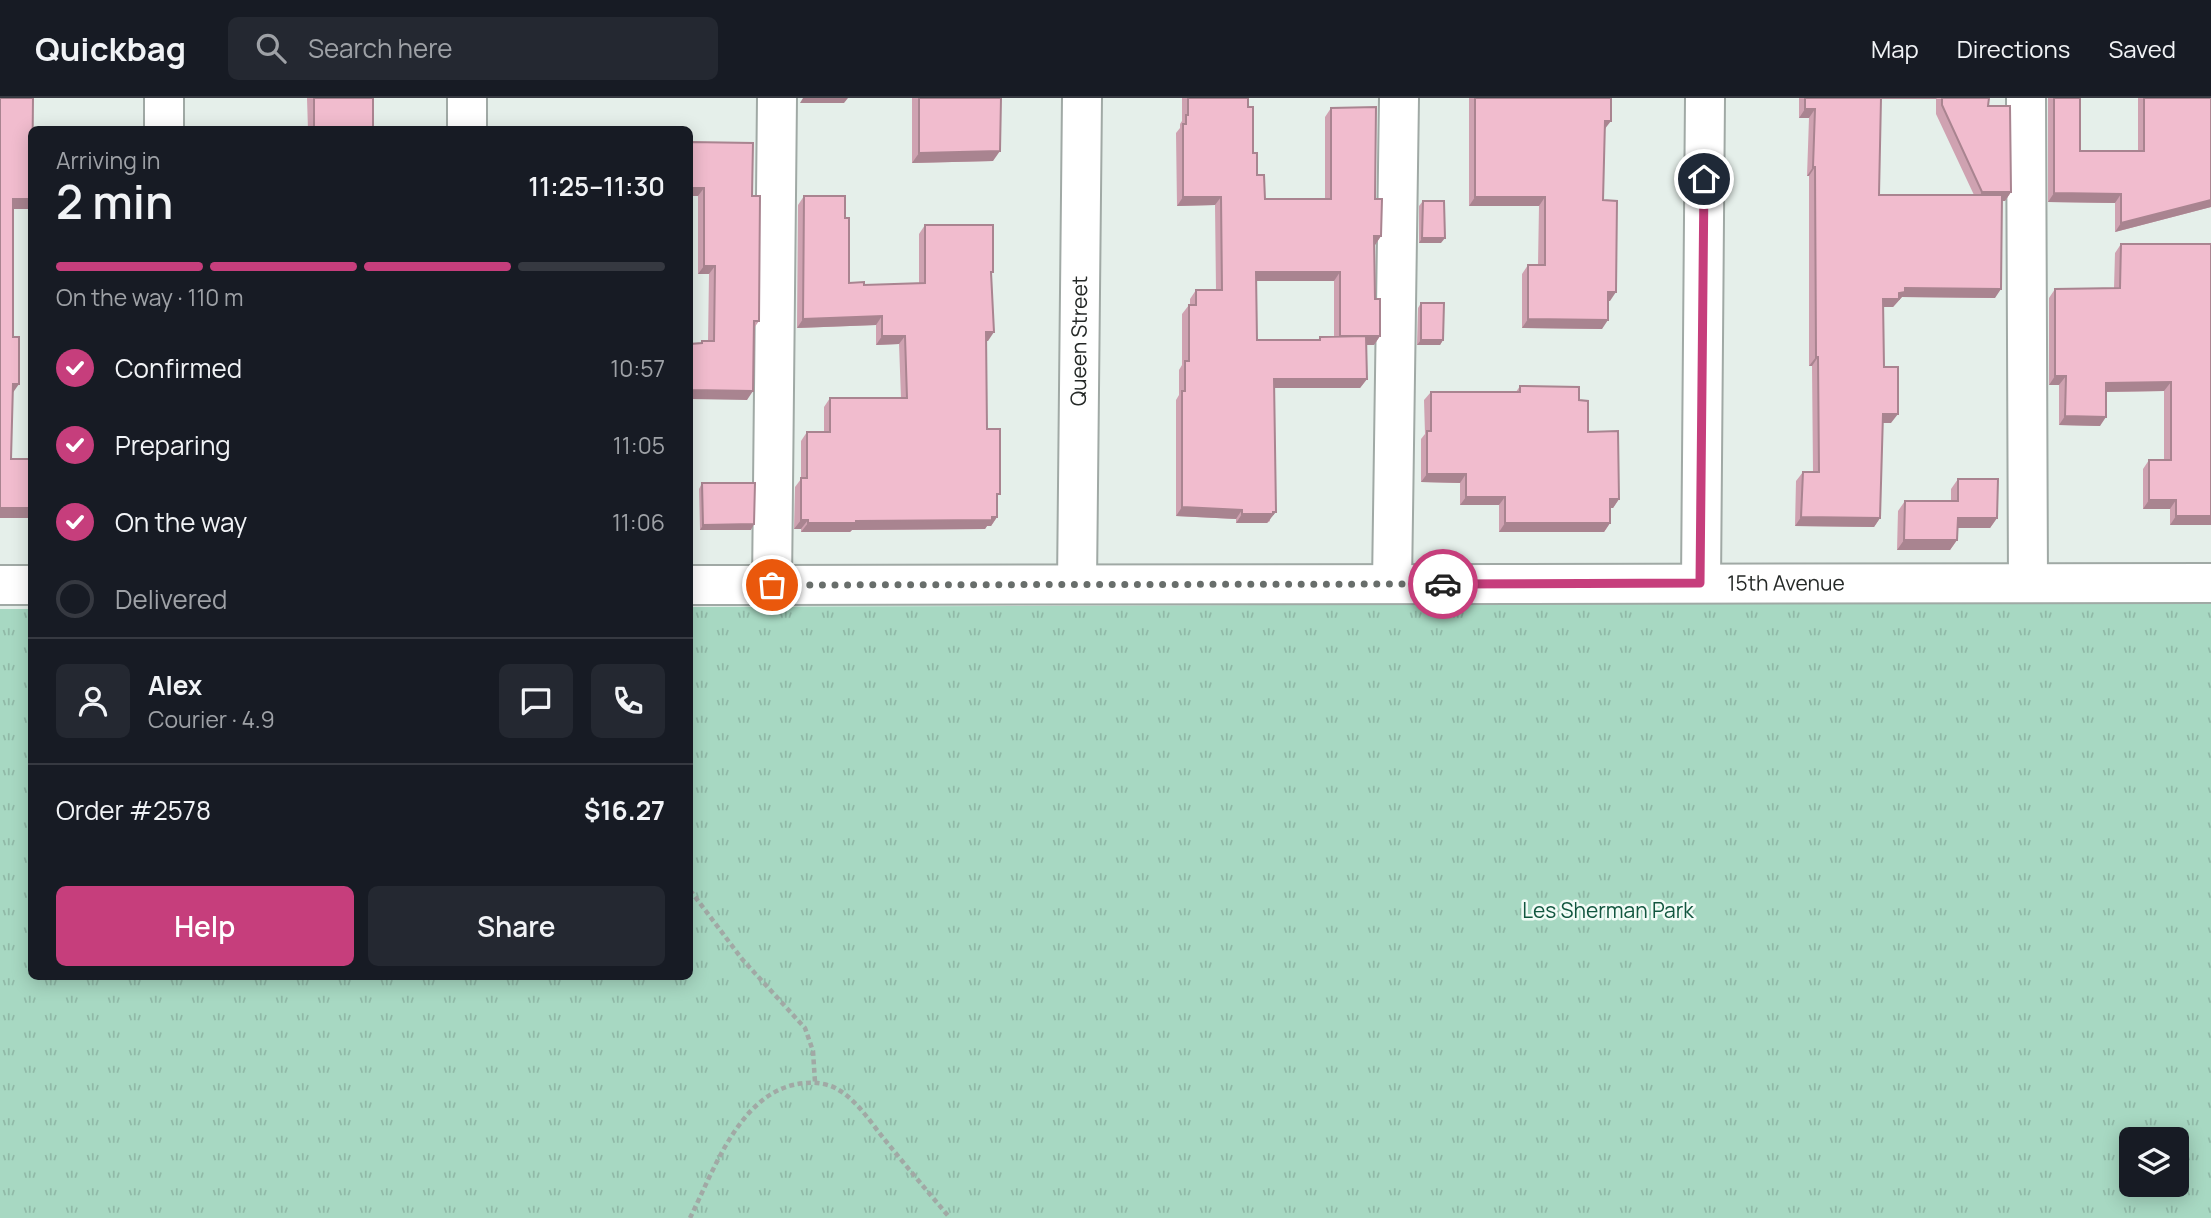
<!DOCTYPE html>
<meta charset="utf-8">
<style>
body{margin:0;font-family:Manrope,sans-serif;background:#242831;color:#f1f3f6;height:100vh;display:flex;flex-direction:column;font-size:26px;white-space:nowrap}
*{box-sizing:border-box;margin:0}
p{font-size:23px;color:#9ea1a6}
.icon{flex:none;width:38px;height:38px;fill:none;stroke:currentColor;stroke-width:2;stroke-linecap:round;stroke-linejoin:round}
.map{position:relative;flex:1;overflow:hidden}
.details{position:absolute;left:28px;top:28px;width:665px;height:854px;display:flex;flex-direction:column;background:#171b24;border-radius:10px;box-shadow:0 4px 18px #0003}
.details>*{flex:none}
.tools{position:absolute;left:2119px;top:1029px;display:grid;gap:14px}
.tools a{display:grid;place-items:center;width:70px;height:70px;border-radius:10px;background:#171b24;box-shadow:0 4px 18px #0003;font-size:35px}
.pin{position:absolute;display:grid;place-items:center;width:60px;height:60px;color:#fff;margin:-30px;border:4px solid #fff;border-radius:50%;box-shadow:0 2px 7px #0007}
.courier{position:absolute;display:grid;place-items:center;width:70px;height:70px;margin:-35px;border:5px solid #c63e7c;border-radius:50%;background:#fff;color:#222;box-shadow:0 2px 9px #0007}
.overview em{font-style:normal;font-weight:600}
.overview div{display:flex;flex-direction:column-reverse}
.overview{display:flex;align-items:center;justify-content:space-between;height:119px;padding:0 28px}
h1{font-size:46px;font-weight:600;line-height:52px}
.bar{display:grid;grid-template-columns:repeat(4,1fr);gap:10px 7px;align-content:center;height:84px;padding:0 28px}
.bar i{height:9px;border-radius:5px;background:#363941}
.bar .selected{background:#c63e7c}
.bar p{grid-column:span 4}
.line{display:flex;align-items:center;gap:18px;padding:0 28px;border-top:2px solid #363941}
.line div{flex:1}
.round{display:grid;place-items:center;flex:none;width:74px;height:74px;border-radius:10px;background:#242831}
ol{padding:0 28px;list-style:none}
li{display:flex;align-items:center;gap:21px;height:77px}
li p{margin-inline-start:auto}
li .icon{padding:7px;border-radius:50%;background:#c63e7c;color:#fff;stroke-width:4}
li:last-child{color:#9ea1a6}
li i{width:38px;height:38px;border:4px solid #363941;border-radius:50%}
.button{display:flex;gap:14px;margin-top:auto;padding:14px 28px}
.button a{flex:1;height:80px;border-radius:10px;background:#c63e7c;color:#fff;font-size:28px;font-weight:600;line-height:80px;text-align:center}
.button a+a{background:#242831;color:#f1f3f6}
header{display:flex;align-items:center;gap:42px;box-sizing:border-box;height:98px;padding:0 35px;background:#171b24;border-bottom:2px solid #363941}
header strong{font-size:33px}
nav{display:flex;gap:38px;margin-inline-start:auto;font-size:24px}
.search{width:490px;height:63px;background:#242831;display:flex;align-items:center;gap:18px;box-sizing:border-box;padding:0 24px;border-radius:10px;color:#9ea1a6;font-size:26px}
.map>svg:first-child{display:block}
.park{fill:url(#park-tufts);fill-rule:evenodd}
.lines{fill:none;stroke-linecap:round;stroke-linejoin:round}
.minor-casing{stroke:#a0a9a5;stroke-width:42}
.path{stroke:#a1a9a5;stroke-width:4.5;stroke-dasharray:5 3.5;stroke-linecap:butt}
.minor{stroke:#fff;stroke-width:38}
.wall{fill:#cfa2b1;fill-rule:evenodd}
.shaded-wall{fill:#a98490}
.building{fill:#f1bcce;stroke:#a98490;stroke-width:2;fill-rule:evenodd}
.done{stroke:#686e6b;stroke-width:7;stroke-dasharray:0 12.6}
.route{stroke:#c63e7c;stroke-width:9}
.labels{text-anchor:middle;stroke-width:5;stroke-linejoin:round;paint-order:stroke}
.street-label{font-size:21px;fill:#252927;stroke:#f2fcf7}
.park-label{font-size:21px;fill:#12563f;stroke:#f2fcf7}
</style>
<header>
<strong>Quickbag</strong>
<div class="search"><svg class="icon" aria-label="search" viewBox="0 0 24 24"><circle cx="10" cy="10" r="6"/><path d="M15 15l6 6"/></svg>Search here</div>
<nav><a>Map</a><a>Directions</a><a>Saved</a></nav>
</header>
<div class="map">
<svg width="2211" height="1120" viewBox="0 0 2211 1120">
<defs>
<pattern id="park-tufts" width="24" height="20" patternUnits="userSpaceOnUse" patternTransform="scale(1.75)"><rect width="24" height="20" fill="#a7d8c2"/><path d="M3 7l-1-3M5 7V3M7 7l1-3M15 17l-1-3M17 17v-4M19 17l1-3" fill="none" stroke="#90b9a7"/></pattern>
</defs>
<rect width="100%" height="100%" fill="#e5efea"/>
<path class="park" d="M2211 504V1120H0V511H31L32 878H690V509ZM2132 1041H2177V1087H2132Z"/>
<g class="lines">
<defs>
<g id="minor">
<path d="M164 0V32"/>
<path d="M2026 0 2028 485"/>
<path d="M467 32V0"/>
<path d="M1701 485 1705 0"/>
<path id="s1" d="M1077 486 1082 0"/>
<path d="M1392 486 1399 0"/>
<path d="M0 487H32"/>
<path id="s2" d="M690 487 2211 485"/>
<path d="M772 487 777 0"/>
</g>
</defs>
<use href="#minor" class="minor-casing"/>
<path class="path" d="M690 792 742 861 805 930 813 953 815 984
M690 1120C715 1070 742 989 806 985 816 984 829 986 837 991 857 1002 871 1025 885 1042 906 1068 928 1094 950 1120"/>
<use href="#minor" class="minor"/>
</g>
<path class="wall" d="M307 0H373V32H308Z
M912 0H1001L993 63 912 65Z
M1182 0H1248L1253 55 1257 77 1265 101H1325V19L1331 10 1375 101 1381 138 1375 147V201L1380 238 1374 247H1366L1367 281 1360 290H1274L1270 423 1267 425H1236V421L1176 418V302L1179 297V272L1182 267V216L1189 207H1190V201L1196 192H1216L1215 107 1177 108 1176 35 1180 30V26L1182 23ZM1256 183H1334V239H1320L1318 242H1257Z
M1469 0H1611L1605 32 1603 102 1610 203H1608L1602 231 1522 230V176L1528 167H1538L1539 108H1469Z
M1799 0H1989L1988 8 2011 94 2005 103H2002L1995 200 1902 199 1893 209H1883L1884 269 1891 325H1883L1880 420 1874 429 1795 428 1796 383 1803 374H1813L1812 268H1809V78H1807L1809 20H1799ZM1881 1H1936V16L1974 97H1879Z
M2048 0H2080V53H2138V0H2211V109L2115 134V105L2048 104Z
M690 44 752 98 759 223 754 230 747 302 700 245 702 243H708L709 176H698V98H690Z
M804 98 845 120 849 185 864 187 919 185V136L925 127 991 177 988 243H987V331L997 401V419L991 428H987L985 431 852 432 850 434H801V431H794L795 389 801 381V343L807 334H824V309L830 300H901L899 246 876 247V227L797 230 798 107Z
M1423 103 1441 145H1419V108Z
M2121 146H2211V427H2170V411H2143V371L2149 362H2164V293L2106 294 2100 328 2059 327V287H2049V200L2055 191 2114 190 2115 155Z
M1421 205 1443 242 1440 247H1417L1418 210Z
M1520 288 1579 302 1588 334 1619 401 1613 410H1610V425L1604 434H1499V407H1460V385L1421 384V341L1425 336 1424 302 1431 294H1516Z
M1958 381 1997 420 1990 430H1958L1957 442 1950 452H1897L1898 413 1905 403H1951V391Z
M702 385 751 432H700L699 391Z"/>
<path class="shaded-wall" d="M803 0H848L844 5H800Z
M1876 0H1937L1936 1H1875Z
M1805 11H1815L1809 20H1799Z
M1605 23H1611L1604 32Z
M1000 53 993 63 912 65 919 55Z
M1813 69H1815L1809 78H1807Z
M690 90H704L698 98H690Z
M1982 94H2011L2005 103H1976Z
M2054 95 2121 96 2115 105 2048 104Z
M1183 99H1221L1215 107 1177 108Z
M1475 99H1545L1539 108H1469Z
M13 101H32V110L30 111H6Z
M2211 102V109L2115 134 2121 125Z
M1374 138H1381L1375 147Z
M1422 140H1445L1441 145H1419Z
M704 168H715L709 176H698Z
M1256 174H1340L1334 183H1250Z
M1905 190 2001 191 1995 200 1902 199 1893 209H1877L1883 201 1899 195Z
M1608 194H1616L1610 203H1602Z
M882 218 876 227 797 230 803 221Z
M1528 221 1608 222 1602 231 1522 230Z
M986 234H994L988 243H980Z
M882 238H905L899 246 876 247Z
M1340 238H1380L1374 247H1334Z
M1421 242H1443L1440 247H1417Z
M1816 259H1818L1812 268H1809Z
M2055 278H2066L2059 287H2049Z
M1274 281H1367L1360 290H1268Z
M2171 284 2164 293 2100 294 2106 285Z
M13 286H19L12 296Z
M690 292 753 293 747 302 690 301Z
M1883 316H1898L1891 325H1877Z
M2065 318 2106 319 2100 328 2059 327Z
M1427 376H1466L1460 385 1421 384Z
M1466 399H1505L1499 407H1460Z
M1610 401H1619L1613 410H1604Z
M2149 402H2176L2170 411H2143Z
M1182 409 1242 412 1236 421 1176 418Z
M0 410H32V420H0Z
M1276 414 1267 425H1236L1242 416Z
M2176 418H2211V427H2170Z
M997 419 991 428H987L985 431 852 432 850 434H801L808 425Z
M1801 419 1880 420 1874 429 1795 428Z
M1958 420H1997L1990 430H1951Z
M801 422H808L801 431H794Z
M1505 425H1610L1604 434H1499Z
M754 426 751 432H700L703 427Z
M1904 442H1957L1950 452H1897Z"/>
<path class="building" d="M0 0H33L32 101H13V239H19V286H13L11 361H32V410H0Z
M314 0H373V32H314Z
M919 0H1001L1000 53 919 55Z
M1188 0H1248V9H1253V55H1257V77H1264L1265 101H1331V10L1376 9 1375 101H1382L1381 138H1374L1375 201H1380V238H1366L1367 281H1274L1276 414H1273V416H1242V412L1182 409V293H1185V263H1189V207H1196V192H1222L1221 99H1183V26H1186V17H1188ZM1256 174H1340V238H1366L1320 239V242H1257Z
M1475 0H1611V23H1605L1603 102 1617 103 1616 194H1608V222L1528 221V167H1545V99H1475Z
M1805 0H1881L1879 97H2002L2001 191 1905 190V194L1899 195V201H1883L1884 269H1898V316H1883L1880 420 1801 419 1803 374H1819L1818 259H1816L1815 69H1813L1815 11H1805Z
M1942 0H1989L1988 8H2010L2011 94H1982L1942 7Z
M2054 0H2080V53H2144V0H2211V102L2121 125V96L2054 95Z
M690 44 753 45 752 98H760L759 223H754L753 293 690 292V246L702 245V243H714L715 168H704V90H690Z
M804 98H845V120H849V185L864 184V187L925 185V127H993V174H991L994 234H986L987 331H1000V396H997V419H992V422L856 423V425H808V422H801V380H807V334H830V300H907L905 238H882V218L803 221Z
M1423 103H1444L1445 140H1422Z
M2121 146H2211V418H2176V402H2149V362H2171V284L2106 285V319L2065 318 2066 278H2055V191L2120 190Z
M1421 205H1444L1443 242H1421Z
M1520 288 1579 289V302L1588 303V334L1618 333 1619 401H1610V425H1505V399H1466V376H1427V333H1431V294H1520Z
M1958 381H1998L1997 420H1958L1957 442H1904L1905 403H1958Z
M702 385H755L754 426 703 427Z"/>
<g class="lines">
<path class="done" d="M772 487 1443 486"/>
<path class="route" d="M1443 486 1700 485 1704 81"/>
</g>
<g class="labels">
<g class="street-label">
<text dy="7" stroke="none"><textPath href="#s1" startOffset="243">Queen Street</textPath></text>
<text dy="7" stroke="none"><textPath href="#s2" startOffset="1096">15th Avenue</textPath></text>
</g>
<g class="park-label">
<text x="1608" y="820">Les Sherman Park</text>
</g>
</g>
</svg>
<div class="tools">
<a><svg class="icon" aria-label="layers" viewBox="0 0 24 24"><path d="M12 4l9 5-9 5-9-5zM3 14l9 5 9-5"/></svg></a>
</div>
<div class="pin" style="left:772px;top:487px;background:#ea580c"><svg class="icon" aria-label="bag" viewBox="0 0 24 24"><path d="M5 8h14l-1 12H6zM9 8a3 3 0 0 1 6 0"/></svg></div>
<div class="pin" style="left:1704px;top:81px;background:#1f2937"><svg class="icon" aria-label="home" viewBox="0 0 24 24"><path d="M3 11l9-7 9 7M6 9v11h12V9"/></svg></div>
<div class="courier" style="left:1443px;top:486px"><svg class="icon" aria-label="car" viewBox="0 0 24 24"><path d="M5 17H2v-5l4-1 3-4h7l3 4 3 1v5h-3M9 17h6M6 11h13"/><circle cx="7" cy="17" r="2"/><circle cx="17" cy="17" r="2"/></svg></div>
<section class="details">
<div class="overview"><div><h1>2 min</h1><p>Arriving in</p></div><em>11:25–11:30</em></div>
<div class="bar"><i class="selected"></i><i class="selected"></i><i class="selected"></i><i></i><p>On the way · 110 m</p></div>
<ol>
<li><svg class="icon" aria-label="check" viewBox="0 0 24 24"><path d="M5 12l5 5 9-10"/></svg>Confirmed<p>10:57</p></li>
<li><svg class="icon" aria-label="check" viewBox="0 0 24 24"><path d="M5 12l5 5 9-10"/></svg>Preparing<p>11:05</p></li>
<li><svg class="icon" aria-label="check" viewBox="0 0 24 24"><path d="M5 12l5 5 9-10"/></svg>On the way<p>11:06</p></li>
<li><i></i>Delivered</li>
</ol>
<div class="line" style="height:126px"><a class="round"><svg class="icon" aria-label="person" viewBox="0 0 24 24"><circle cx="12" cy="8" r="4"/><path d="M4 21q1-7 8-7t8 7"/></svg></a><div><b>Alex</b><p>Courier · 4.9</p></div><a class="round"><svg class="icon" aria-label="chat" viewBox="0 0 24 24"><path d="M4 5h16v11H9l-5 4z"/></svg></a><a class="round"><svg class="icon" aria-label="phone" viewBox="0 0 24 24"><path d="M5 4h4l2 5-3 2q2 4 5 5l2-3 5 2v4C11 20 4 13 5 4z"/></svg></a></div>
<div class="line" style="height:91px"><div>Order #2578</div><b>$16.27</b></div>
<div class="button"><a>Help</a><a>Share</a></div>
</section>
</div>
